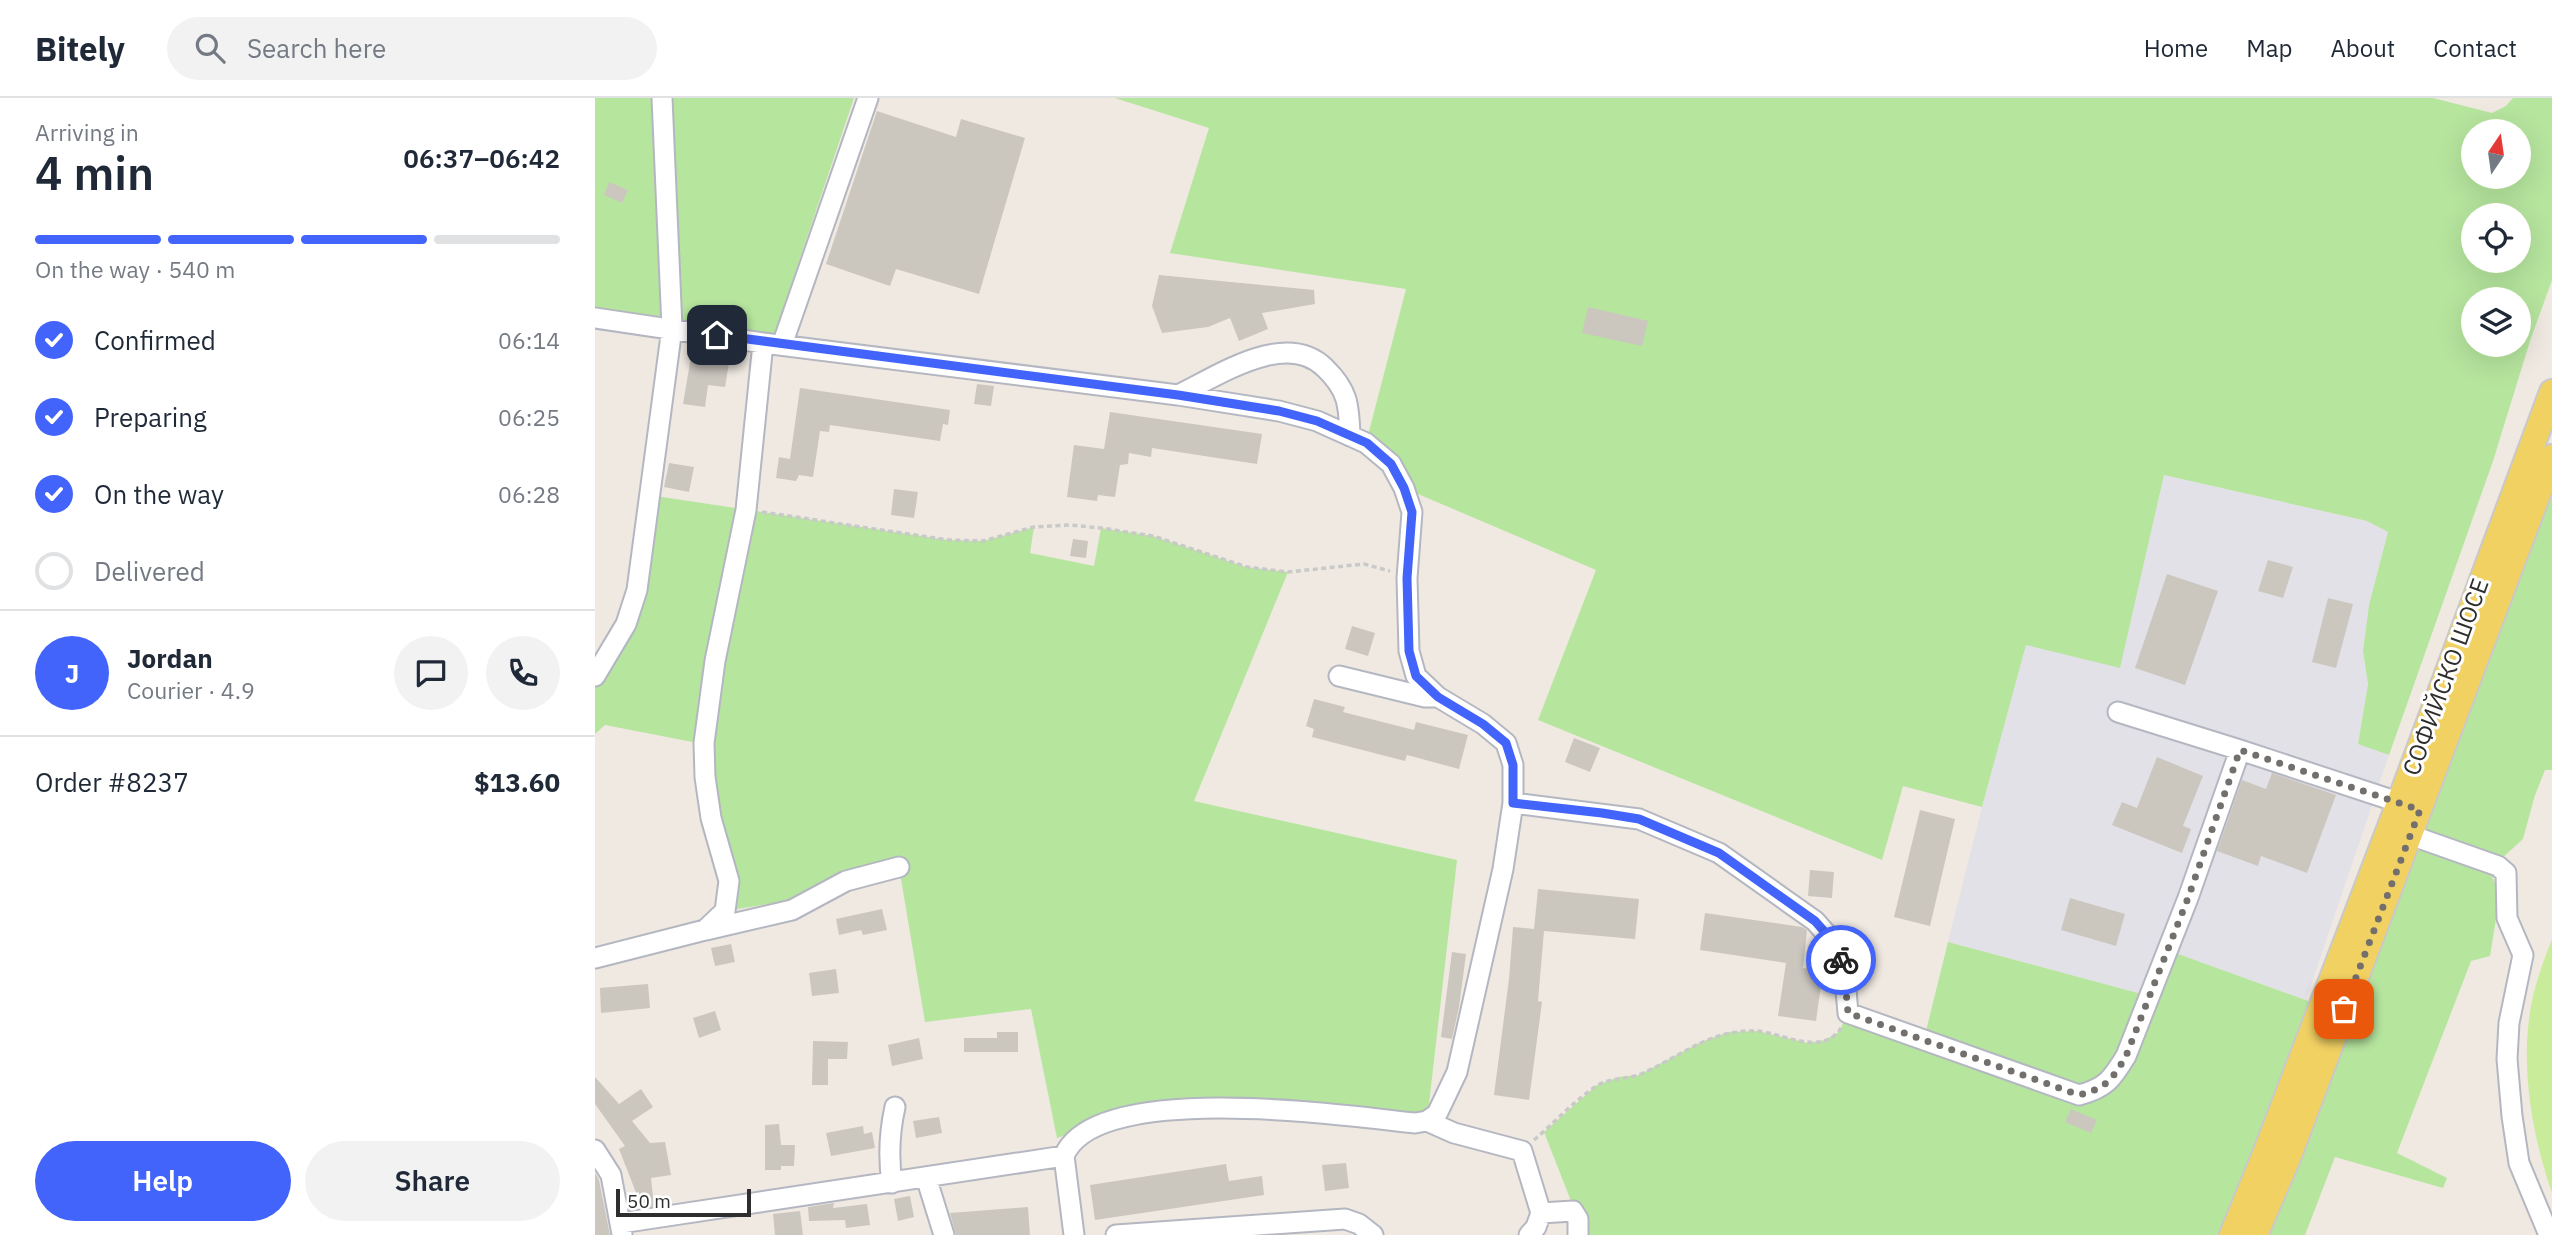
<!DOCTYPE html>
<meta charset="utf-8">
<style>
body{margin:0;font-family:"IBM Plex Sans",sans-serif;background:#f2f2f3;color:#1f2937;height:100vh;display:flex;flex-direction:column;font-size:26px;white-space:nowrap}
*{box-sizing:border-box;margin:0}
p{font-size:23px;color:#747a83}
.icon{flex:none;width:38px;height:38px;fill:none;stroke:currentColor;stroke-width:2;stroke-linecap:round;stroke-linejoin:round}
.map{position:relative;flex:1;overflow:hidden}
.drawer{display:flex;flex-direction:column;background:#fff;width:595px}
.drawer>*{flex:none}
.needle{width:46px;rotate:13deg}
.controls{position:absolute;left:1866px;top:21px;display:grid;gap:14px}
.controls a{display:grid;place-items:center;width:70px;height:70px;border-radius:50%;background:#fff;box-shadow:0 7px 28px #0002;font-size:35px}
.scale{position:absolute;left:21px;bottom:18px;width:135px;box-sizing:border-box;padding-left:7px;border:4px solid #2e2e2e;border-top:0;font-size:19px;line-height:24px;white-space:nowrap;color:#2e2e2e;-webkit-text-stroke:5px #fff;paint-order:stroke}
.pin{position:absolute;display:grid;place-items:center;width:60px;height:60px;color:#fff;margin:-30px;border-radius:14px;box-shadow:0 4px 10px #0006}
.courier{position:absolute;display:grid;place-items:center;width:70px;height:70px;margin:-35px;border:5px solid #4264fb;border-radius:50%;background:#fff;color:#222;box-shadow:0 2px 9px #0007}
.headline em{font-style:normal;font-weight:600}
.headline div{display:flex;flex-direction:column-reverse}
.headline{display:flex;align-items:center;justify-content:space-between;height:119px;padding:0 35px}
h1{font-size:46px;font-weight:600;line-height:52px}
.bar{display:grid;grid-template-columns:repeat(4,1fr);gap:10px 7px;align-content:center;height:84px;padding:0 35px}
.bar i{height:9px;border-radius:5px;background:#e0e1e3}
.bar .on{background:#4264fb}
.bar p{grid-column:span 4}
.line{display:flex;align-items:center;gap:18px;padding:0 35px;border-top:2px solid #e0e1e3}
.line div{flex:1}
.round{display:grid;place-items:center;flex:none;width:74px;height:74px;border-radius:37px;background:#f2f2f3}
ol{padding:0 35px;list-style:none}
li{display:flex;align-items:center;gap:21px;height:77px}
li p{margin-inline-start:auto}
li .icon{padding:7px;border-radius:50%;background:#4264fb;color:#fff;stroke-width:4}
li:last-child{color:#747a83}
li i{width:38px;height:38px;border:4px solid #e0e1e3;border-radius:50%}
.button{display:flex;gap:14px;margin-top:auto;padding:14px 35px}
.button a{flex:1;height:80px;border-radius:42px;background:#4264fb;color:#fff;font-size:28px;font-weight:600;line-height:80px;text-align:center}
.button a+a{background:#f2f2f3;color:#1f2937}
header{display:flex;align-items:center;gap:42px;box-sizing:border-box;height:98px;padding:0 35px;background:#fff;border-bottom:2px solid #e0e1e3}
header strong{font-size:33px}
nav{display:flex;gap:38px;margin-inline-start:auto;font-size:24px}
.search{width:490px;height:63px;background:#f2f2f3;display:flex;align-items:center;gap:18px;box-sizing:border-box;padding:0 24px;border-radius:38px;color:#747a83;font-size:26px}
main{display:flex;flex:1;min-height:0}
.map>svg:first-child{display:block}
.industrial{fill:#e3e1e8}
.green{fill:#b6e59e;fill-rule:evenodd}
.pitch{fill:#c9ec9a}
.building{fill:#cbc7bf}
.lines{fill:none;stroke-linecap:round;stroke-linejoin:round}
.minor-casing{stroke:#b4b7c1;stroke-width:23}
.major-casing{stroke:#c9c9c9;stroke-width:28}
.path{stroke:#c9c9c9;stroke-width:3.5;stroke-dasharray:5 3.5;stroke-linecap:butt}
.minor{stroke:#fff;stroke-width:19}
.major{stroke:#f2d163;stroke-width:24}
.done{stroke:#726f6d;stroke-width:7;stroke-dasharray:0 12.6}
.route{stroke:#4264fb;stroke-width:9}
.labels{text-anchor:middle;stroke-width:6;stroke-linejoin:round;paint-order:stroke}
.street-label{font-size:24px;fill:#2e2e2e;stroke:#fff}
</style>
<header>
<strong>Bitely</strong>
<div class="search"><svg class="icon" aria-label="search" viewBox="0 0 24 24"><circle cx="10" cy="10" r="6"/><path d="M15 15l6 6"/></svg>Search here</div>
<nav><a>Home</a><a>Map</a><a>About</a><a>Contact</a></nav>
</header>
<main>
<section class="drawer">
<div class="headline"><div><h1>4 min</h1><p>Arriving in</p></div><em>06:37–06:42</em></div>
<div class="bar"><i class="on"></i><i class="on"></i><i class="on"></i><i></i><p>On the way · 540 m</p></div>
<ol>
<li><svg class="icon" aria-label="check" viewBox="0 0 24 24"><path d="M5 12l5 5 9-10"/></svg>Confirmed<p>06:14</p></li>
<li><svg class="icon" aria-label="check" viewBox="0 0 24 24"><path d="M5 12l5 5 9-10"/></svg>Preparing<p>06:25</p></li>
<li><svg class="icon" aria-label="check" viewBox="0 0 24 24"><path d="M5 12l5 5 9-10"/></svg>On the way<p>06:28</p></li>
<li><i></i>Delivered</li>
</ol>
<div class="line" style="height:126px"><b class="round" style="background:#4264fb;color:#fff">J</b><div><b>Jordan</b><p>Courier · 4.9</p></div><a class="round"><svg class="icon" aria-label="chat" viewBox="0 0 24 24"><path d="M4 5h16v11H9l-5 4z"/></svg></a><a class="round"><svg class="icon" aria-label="phone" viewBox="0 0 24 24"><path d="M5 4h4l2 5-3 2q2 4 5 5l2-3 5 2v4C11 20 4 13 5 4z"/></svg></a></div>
<div class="line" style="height:91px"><div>Order #8237</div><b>$13.60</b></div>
<div class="button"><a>Help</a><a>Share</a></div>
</section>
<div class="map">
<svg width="1957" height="1137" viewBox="0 0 1957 1137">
<rect width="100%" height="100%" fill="#efe9e1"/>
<path class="industrial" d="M1569 377 1772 423 1793 434 1774 507 1768 553 1773 586 1763 645 1794 657 1711 902 1573 853 1554 898 1353 844 1387 709 1431 547 1525 569Z"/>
<path class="green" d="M0 0H259L176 246 0 220Z
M520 0H1838L1897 15 1911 8 1918 0H1957V182L1935 243 1898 363 1794 657 1763 646 1773 586 1768 553 1774 507 1793 434 1772 423 1569 377 1525 570 1431 547 1387 709 1308 688 1287 762 943 622 1001 472 809 390 771 345 811 191 575 155 614 30ZM1878 33H1923V79H1878ZM1878 117H1923V163H1878ZM1878 201H1923V247H1878Z
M1957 359V672H1950L1940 697 1928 741 1894 772 1905 796 1895 858 1876 863 1802 1055 1852 1080 1848 1090 1740 1059 1710 1137H1660Z
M54 397 353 442 388 443 439 429 435 455 499 468 506 430 558 438 651 469 693 474 599 703 862 762 832 1023 595 1010 501 1027 462 1040 436 911 330 924 304 769 223 798 130 813 108 646 10 627 0 636V577L31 526Z
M1353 844 1554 898 1572 852 1727 908 1637 1137H983V1121L949 1034 1002 987 1024 979 1044 977 1106 944 1133 934 1163 933 1213 945 1230 942 1244 934 1253 915 1329 941Z"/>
<path class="pitch" d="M1957 841V1095C1937 1037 1925 969 1936 908 1940 885 1949 862 1957 841Z"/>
<path class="building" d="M282 13 361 39 366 21 430 40 384 196 301 171 295 188 231 166Z
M14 84 33 92 27 105 9 97Z
M564 177 719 192 720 206 667 215 673 231 644 243 635 220 613 229 567 235 557 208Z
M993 209 1053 223 1047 248 987 235Z
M98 247 136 253 130 289 113 287 110 309 88 306Z
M382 286 399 288 396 308 379 306Z
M205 290 355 312 353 327 348 326 345 343 235 327 234 334 225 333 218 379 204 377 201 383 181 380 184 359 195 361Z
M515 314 667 336 662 366 557 350 556 359 534 355 533 366 525 367 520 399 503 397 502 403 472 399 479 347 509 351Z
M74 365 99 369 94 394 69 389Z
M299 391 323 394 319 420 296 417Z
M478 441 493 443 491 460 475 458Z
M1673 462 1698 469 1688 500 1663 493Z
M1572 476 1623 493 1590 587 1540 570Z
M1733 500 1758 506 1741 570 1717 564Z
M757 528 780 535 773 558 750 551Z
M719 601 750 609 748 614 819 632 821 624 873 637 864 671 812 657 810 663 717 639 719 631 711 628Z
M979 640 1005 650 995 674 970 664Z
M1562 659 1608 678 1588 728 1596 731 1587 755 1517 727 1527 704 1542 710Z
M1677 675 1741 697 1712 775 1666 758 1663 768 1622 753 1647 682 1671 691Z
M1325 712 1360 721 1335 828 1299 819Z
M1215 772 1239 774 1237 800 1213 798Z
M943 791 1044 801 1040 841 949 833 943 903 947 904 934 1002 899 997 914 881 918 829 939 831Z
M1475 800 1530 816 1521 848 1466 832Z
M287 811 292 832 268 837 266 832 244 837 241 821Z
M1110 815 1207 829 1212 832 1208 870 1228 873 1221 923 1183 918 1191 865 1105 852Z
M136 846 140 864 120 868 116 850Z
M857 854 871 856 864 909 857 941 846 939Z
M241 871 244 895 217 898 214 875Z
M53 886 55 910 6 915 5 890Z
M120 913 126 932 104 940 98 920Z
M402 934H423V954H369V940H402Z
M324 940 328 961 297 968 293 947Z
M218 943 253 944 252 961H233V987H217Z
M0 979 24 1006 46 991 58 1009 37 1023 55 1045 70 1044 76 1077 56 1080 59 1108 47 1110 24 1051 30 1048 0 1006Z
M1476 1011 1502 1022 1496 1035 1470 1024Z
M344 1019 347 1035 321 1040 318 1023Z
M184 1026 186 1047H200L199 1068H186V1072H170V1027Z
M268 1028 269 1036 277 1034 280 1050 236 1058 231 1035Z
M751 1065 754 1090 730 1093 727 1067Z
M631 1066 634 1083 667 1078 669 1097 500 1122 495 1087Z
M0 1075 4 1082 15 1137H0Z
M315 1098 319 1119 303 1123 299 1101Z
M239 1105 238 1110 272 1106 275 1127 251 1130 250 1122 214 1123 213 1109Z
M433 1109 435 1137H361L355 1115Z
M205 1113 208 1137H180L178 1116Z"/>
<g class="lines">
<defs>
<path id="minor" d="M0 220 168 245 583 297 684 313 722 323 771 345 796 366 809 390 817 414 812 480 814 553 821 578 843 599 888 626 911 645 918 667V705L908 771 862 974 842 1016 832 1023 820 1025C751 1018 500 981 469 1058L479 1137
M187 247 273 0
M583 297C623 278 691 231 730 270 753 292 754 307 755 338
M0 578 31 526 42 492 77 230 67 0
M744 578 830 599H843
M1523 614 1645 652 1815 708
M918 705 1044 721 1124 755 1220 823 1236 841 1249 870 1253 915 1484 997C1511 990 1517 981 1531 958L1593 800 1645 652
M1815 737 1903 768 1911 775 1912 820 1928 857 1914 925 1912 961 1917 1018 1924 1065 1954 1137
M111 832 197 812 251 783 304 769
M0 860 110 832 130 813 134 783 116 720 110 679 109 645 120 563 151 412 168 245
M832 1023 859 1035 927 1053 946 1115 941 1129 934 1137
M0 1052 16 1077 27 1136
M331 1079 349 1137
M297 1085C293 1058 294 1036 300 1009
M946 1115 978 1113 983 1121V1137
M26 1125 469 1058
M521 1137 750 1121 764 1126 778 1137"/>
<path id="major" d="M1637 1137 1670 1056 1804 705 1957 294
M1660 1137 1693 1060 1957 359"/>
</defs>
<use href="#minor" class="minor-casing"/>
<use href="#major" class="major-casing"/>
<path class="path" d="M167 414 353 442 388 443 439 429 474 427 506 430 558 438 652 469 693 474 769 466 795 473
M939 1042C959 1025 978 1004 1000 989 1014 979 1031 982 1046 976 1085 959 1115 931 1161 933 1186 934 1227 960 1246 930"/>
<use href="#minor" class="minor"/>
<use href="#major" class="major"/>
</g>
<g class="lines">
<path class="done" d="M1246 862 1249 870 1253 915 1484 997C1511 990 1517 982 1531 958L1593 800 1645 652 1825 712 1749 911"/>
<path class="route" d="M122 237 583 297 684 313 722 323 772 345 796 366 809 390 817 414 812 480 814 553 821 578 843 599 888 626 911 645 918 667V705L1007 715 1044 721 1124 755 1220 823 1236 841 1246 862"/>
</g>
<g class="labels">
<g class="street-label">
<text transform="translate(1851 579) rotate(-70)" y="8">СОФИЙСКО ШОСЕ</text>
</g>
</g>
</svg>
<div class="controls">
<a><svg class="needle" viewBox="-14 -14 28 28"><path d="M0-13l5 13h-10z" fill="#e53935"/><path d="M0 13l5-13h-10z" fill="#747a83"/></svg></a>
<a><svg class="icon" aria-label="locate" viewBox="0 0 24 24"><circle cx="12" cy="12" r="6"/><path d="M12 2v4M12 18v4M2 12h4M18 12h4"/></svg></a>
<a><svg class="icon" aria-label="layers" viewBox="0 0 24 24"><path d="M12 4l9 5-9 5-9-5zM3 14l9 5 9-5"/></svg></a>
</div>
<div class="scale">50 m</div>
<div class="pin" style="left:1749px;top:911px;background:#ea580c"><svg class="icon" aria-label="bag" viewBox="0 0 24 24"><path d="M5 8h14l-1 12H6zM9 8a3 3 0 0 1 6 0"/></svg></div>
<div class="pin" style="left:122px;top:237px;background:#1f2937"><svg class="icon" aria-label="home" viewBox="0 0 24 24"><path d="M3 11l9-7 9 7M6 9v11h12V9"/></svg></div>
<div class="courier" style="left:1246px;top:862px"><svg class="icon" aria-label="bike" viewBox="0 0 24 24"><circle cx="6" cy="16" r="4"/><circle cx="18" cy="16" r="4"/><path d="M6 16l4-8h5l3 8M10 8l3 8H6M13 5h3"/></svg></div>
</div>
</main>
